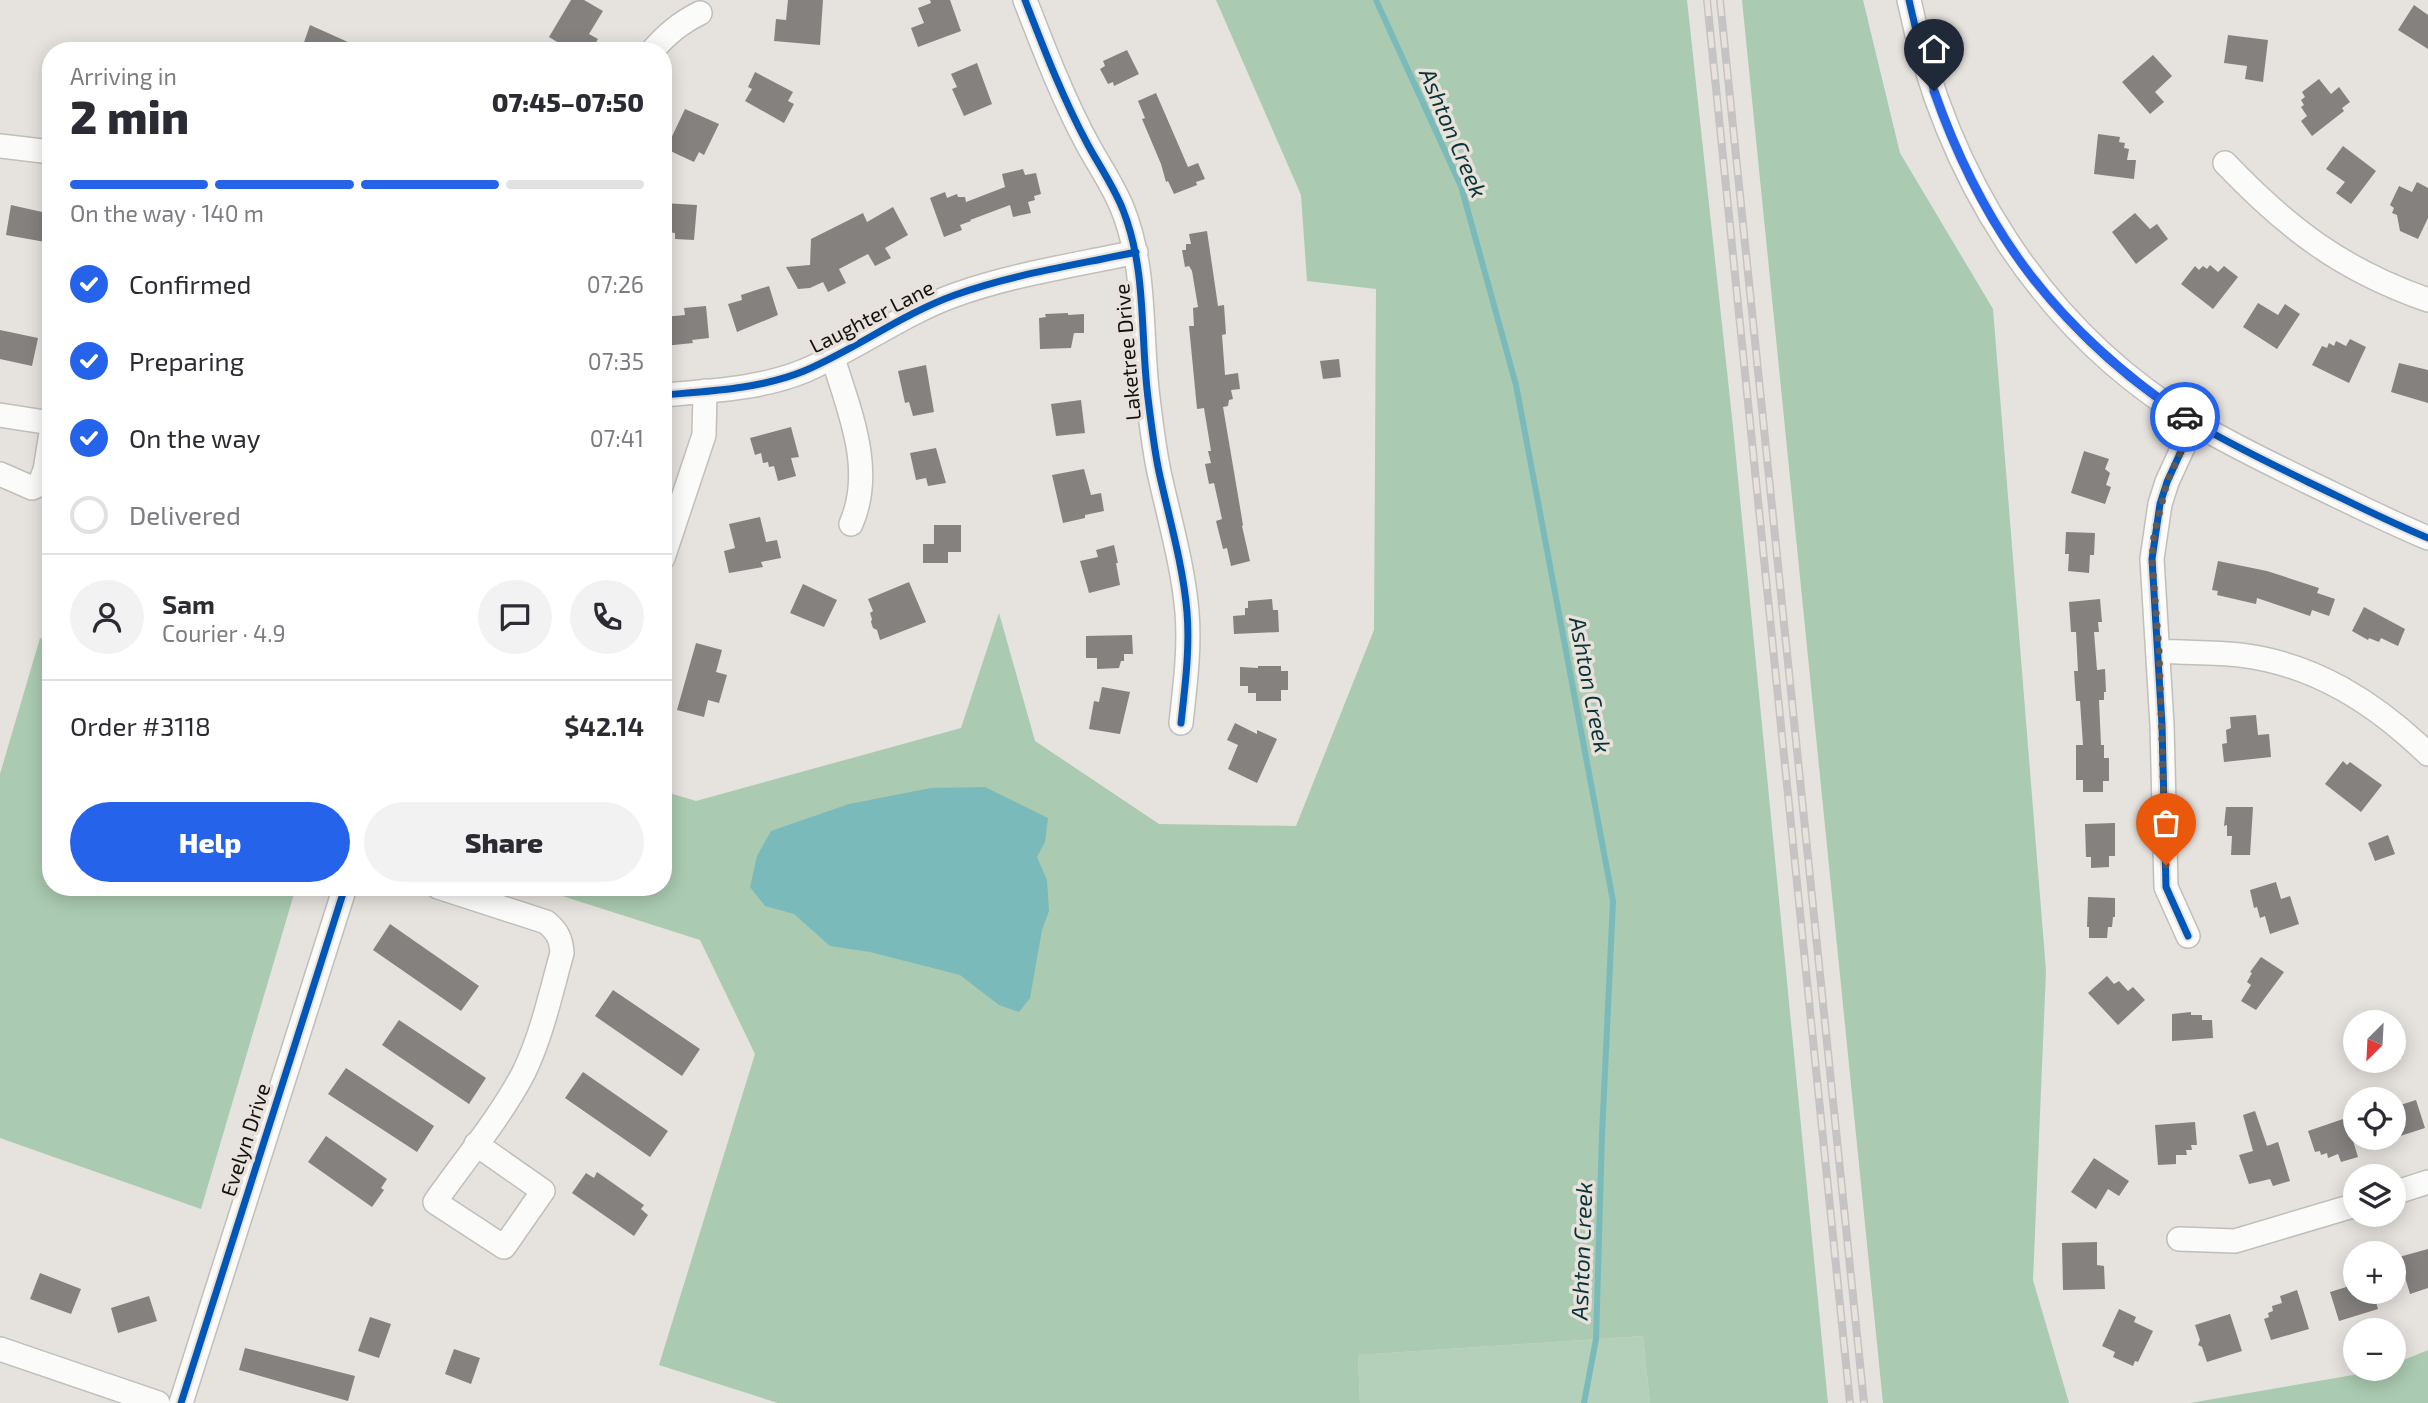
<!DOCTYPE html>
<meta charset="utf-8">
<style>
body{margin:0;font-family:"Exo 2",sans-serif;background:#f2f2f3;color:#2b2b33;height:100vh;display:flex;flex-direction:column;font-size:26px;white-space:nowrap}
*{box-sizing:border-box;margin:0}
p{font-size:23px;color:#7c7c81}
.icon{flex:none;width:38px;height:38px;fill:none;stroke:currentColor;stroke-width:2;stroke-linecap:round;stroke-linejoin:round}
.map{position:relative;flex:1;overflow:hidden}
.side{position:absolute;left:42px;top:42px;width:630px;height:854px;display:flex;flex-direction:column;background:#fff;border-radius:28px;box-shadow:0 4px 18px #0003}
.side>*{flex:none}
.needle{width:46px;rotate:204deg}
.buttons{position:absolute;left:2343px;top:1010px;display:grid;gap:14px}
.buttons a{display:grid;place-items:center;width:63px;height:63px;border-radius:50%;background:#fff;box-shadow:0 4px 18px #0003;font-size:35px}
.pin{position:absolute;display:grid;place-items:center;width:60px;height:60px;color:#fff;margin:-72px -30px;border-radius:50% 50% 50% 0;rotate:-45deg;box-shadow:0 0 7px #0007}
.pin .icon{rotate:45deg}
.courier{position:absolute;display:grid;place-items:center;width:70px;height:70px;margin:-35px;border:5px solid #2563eb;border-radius:50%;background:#fff;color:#222;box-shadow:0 2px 9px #0007}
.headline em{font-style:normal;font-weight:800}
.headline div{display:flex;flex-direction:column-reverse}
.headline{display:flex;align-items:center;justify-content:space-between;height:119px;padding:0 28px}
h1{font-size:46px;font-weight:800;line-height:52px}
.bar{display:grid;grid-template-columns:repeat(4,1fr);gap:10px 7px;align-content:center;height:84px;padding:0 28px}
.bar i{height:9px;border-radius:5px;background:#e1e1e2}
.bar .selected{background:#2563eb}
.bar p{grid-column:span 4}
.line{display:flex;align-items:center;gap:18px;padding:0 28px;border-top:2px solid #e1e1e2}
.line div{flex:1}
.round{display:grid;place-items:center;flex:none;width:74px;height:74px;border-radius:37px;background:#f2f2f3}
ol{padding:0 28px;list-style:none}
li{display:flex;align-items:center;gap:21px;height:77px}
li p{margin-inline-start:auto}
li .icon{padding:7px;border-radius:50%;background:#2563eb;color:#fff;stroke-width:4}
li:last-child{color:#7c7c81}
li i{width:38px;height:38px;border:4px solid #e1e1e2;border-radius:50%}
.cta{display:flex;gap:14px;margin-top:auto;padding:14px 28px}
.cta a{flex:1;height:80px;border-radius:42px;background:#2563eb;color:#fff;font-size:28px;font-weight:800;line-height:80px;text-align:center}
.cta a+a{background:#f2f2f3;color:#2b2b33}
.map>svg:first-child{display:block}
.green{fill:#b4d0ba}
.forest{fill:#aacab1}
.water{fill:#7bbaba}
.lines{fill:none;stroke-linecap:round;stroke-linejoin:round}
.stream{stroke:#7bbaba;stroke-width:6}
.building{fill:#84817f}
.minor-casing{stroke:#c1bebb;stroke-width:26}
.minor{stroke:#fbfbfa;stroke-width:23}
.rail-casing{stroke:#c5c3c3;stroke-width:8}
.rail{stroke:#e9e1db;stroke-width:5;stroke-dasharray:16;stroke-linecap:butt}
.cycleway-casing{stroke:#e9e1db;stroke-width:11}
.cycleway{stroke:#0057b8;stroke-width:7}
.done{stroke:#5d5a57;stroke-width:7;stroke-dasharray:0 12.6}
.route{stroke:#2563eb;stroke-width:9}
.labels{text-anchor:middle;stroke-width:7;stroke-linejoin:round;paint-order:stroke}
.street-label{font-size:21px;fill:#13110f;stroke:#e9e1db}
.water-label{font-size:23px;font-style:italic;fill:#073536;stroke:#e9e1db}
</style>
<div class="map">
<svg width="2428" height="1403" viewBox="0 0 2428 1403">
<rect width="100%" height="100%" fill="#e6e2de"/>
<path class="green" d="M1643 1336 1650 1403H1360L1358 1355Z"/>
<path class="forest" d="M1216 0H1687L1733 427 1828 1403H1650L1643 1336 1358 1355 1360 1403H778L659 1365 755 1054 700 940 534 887H663V791L696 801 961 728 999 613 1035 741 1159 824 1296 826 1374 630 1376 289 1307 281 1301 195Z
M1742 0H1863L1900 153 1993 309 2046 971 2033 1280 2069 1403H1883Z
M40 638 51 641V887H296L201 1209 0 1138V774Z
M2428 1350V1403H2190L2394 1368V1364Z"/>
<path class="water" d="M985 787 1048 818 1045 842 1037 857 1047 880 1049 911 1042 930 1030 998 1019 1012 999 1005 960 975 870 952 830 946 794 914 765 906 750 887 757 856 771 831 849 804 931 788Z"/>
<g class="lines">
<path class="stream" d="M1376 0 1461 186 1516 385 1613 901 1602 1135 1596 1339 1584 1403"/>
</g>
<path class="building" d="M571 0H584L603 11 589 34 598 39 591 51H572L549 37Z
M788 0H823L820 45 774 41 776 19 786 20Z
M930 0H950L961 31 918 47 911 28 924 23 918 8 931 3Z
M2414 5 2428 15V49L2398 30Z
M310 25 368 51H301Z
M2228 35 2268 40 2263 82 2245 79 2247 66 2224 63Z
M1127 50 1139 74 1114 86 1113 82 1108 84 1100 69 1105 66 1103 61Z
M2153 55 2172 76 2155 92 2164 102 2150 114 2122 82Z
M977 63 992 104 964 116 952 89 957 87 951 74Z
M755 72 793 92 788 101 794 104 784 123 745 101 752 89 748 87Z
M2319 79 2331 94 2339 87 2350 102 2342 108 2344 111 2312 136 2301 121 2307 116 2301 107 2304 105 2301 100 2305 97 2302 92Z
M1156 93 1188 167 1198 163 1205 179 1196 182 1197 185 1174 194 1168 181 1166 182 1161 164 1142 119 1145 118 1138 101Z
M685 109 719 124 704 155 699 152 694 162 666 149Z
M2098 134 2120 137 2119 142 2125 143 2124 148 2129 149 2127 160H2136L2134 179 2094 174Z
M2343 146 2376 171 2351 204 2336 193 2345 182 2326 169Z
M1023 169 1025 175 1036 173 1041 194 1034 196 1035 200 1028 202 1031 213 1013 217 1010 205 970 220 971 221 960 225 962 230 944 237 930 198 945 192 947 198 957 194 958 197H965L966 202 1005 187 1002 174Z
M2417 182 2428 188V218L2418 239 2400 231 2397 215 2392 213 2394 208 2390 205 2399 186 2412 192Z
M663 203 697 205 694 240 675 239V233L667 232V227H663Z
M11 205 51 214V243L6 235Z
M893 207 908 235 885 248 891 258 875 266 868 254 839 269 846 283 828 292 823 282 810 288 798 289 786 267 810 265 811 239 863 213 867 222Z
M2135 213 2150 229 2157 224 2168 239 2136 264 2112 232Z
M1207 231 1218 306 1224 305 1226 334 1222 335 1225 375 1238 373 1240 389 1231 390 1233 399 1229 400 1228 406 1223 407 1243 525 1242 526 1250 561 1231 566 1227 548 1223 549 1216 521 1222 519 1214 483 1209 484 1205 464 1211 463 1208 451H1211L1204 408 1197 409 1189 326H1194L1193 308 1198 307 1192 271 1189 266 1185 267 1182 250H1186V244H1191L1189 234Z
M2210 265 2218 272 2224 266 2238 277 2213 309 2181 284 2195 266 2199 270 2203 266 2207 269Z
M769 286 778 315 737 332 728 304 742 300 741 295Z
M2258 303 2278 315 2285 304 2300 314 2277 349 2243 327Z
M706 306 709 338 692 340 693 343 664 346 663 317 685 315 684 308Z
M1068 313V315L1084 314V333H1074L1071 348 1040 349 1039 318 1046 317 1045 314Z
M0 330 38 338 32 366 0 359Z
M2350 339 2366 347 2349 383 2312 365 2322 346 2327 348 2329 343 2334 346 2336 341 2346 346Z
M1339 359 1341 377 1323 379 1320 361Z
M2399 363 2428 370V403L2391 392Z
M926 365 934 412 913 416 909 402 905 403 898 371Z
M1081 400 1085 433 1056 436 1051 404Z
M791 427 799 457 791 458 796 476 778 481 774 466 769 467 768 462 763 463 761 453 755 455 750 438Z
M936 448 946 483 928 486 926 478 916 480 910 453Z
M2084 451 2109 459 2105 469 2110 473 2106 485 2111 487 2105 504 2071 493Z
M1084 469 1091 495 1101 493 1104 511 1085 515V518L1063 523 1052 475Z
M760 517 766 542 777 540 781 558 761 562 763 567 729 573 724 551 735 548 729 524Z
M934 525H961V552H948V563H923V544H934Z
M2066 532 2095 533 2094 555H2090L2089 573 2068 571 2069 554H2065Z
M1114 545 1118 563H1116L1120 585 1089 593 1080 561 1098 557 1096 550Z
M2218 561 2267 571 2319 588 2317 593 2335 599 2329 616 2312 610 2310 616 2257 598 2256 604 2217 595 2218 591 2212 590Z
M909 582 926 622 880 640 877 630 873 628 871 622 872 619 870 613 873 611 868 599Z
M803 584 837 600 824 627 790 613Z
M1272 599 1273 610H1278L1279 632 1234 634 1233 616 1245 615V608H1248V601Z
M2100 599 2102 622H2098L2099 632H2094L2097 670 2105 669 2106 692H2104V700H2099L2101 745H2104V758H2109V781H2103V792H2083V780H2076V745H2083L2080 701H2076L2074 671H2078L2076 632H2071L2069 602Z
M2364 607 2405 629 2398 646 2381 638 2379 642 2369 638 2368 640 2352 631Z
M1132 635 1133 654H1124V661H1121L1119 668 1097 669V658H1086V636Z
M696 643 722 650 716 672 727 675 719 703 708 700 704 717 677 710Z
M1258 666H1281V671H1288V690H1281V701H1256V693H1248V686H1240V667L1258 668Z
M1102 687 1130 692 1120 734 1089 729 1094 701 1099 702Z
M2256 715 2258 735 2269 734 2271 757 2224 762 2222 744 2227 743 2226 730 2231 728 2230 717Z
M1235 723 1257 734V730L1277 739 1257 783 1228 769 1238 745 1227 740Z
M2343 761 2347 765 2350 762 2382 785 2361 812 2325 784Z
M2226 807H2253L2250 855H2231L2232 836H2227V825L2224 826Z
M2115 823V856H2109V867L2091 868V857H2086L2085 824Z
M2388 835 2395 854 2375 861 2368 843Z
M2276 882 2281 899 2290 896 2299 924 2270 934 2265 916 2260 918 2257 907 2254 908 2250 890Z
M2088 897 2115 898V917H2113L2112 927H2108L2107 938H2089V927H2087Z
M390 924 479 986 461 1011 373 950Z
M2261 957 2284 972 2256 1010 2241 1001 2251 985 2247 982 2252 973 2250 972Z
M2107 976 2114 984 2119 981 2128 991 2133 987 2145 1000 2118 1025 2088 993Z
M613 990 700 1049 682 1076 595 1016Z
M2191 1012V1015H2202V1020H2212L2213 1038 2172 1041V1014Z
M399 1020 486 1078 469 1104 382 1045Z
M346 1068 434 1126 417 1152 328 1094Z
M583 1072 668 1131 650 1157 565 1098Z
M2416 1100 2425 1128 2394 1138V1107Z
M2255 1111 2267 1146 2278 1142 2290 1181 2273 1186 2270 1179 2249 1184 2239 1155 2253 1151 2243 1115Z
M2346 1118 2358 1157 2341 1162 2338 1154 2328 1158 2327 1153 2321 1155 2320 1151 2315 1152 2308 1131Z
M2195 1122 2197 1145H2191L2192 1150H2186L2187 1155H2176V1164L2158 1165 2155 1125Z
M326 1136 387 1179 381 1188 384 1190 372 1207 308 1162Z
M2094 1158 2129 1181 2119 1196 2108 1189 2096 1209 2071 1192Z
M597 1172 644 1205 641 1209 648 1215 634 1236 572 1193 586 1173 594 1178Z
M2097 1242V1265L2104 1266 2105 1289 2063 1290 2062 1243Z
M2428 1249V1288L2410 1294 2399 1257Z
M40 1273 81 1289 71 1314 30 1299Z
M2356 1284V1292H2373L2378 1309 2339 1321 2330 1292Z
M2297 1290 2309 1329 2271 1340 2264 1319 2269 1317 2268 1313 2273 1311 2272 1306 2282 1303 2280 1296Z
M149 1296 157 1321 118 1333 111 1308Z
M2119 1309 2136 1317 2134 1322 2153 1331 2138 1362 2135 1361 2133 1366 2113 1357 2115 1352 2102 1346Z
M2230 1314 2242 1351 2207 1362 2202 1347 2198 1345 2200 1340 2195 1325Z
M370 1317 391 1324 379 1358 358 1351Z
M245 1348 355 1376 348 1401 239 1370Z
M454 1349 480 1358 471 1384 445 1374Z"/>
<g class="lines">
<defs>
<path id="minor" d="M1025 0C1044 49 1063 99 1088 145 1100 167 1114 187 1123 210 1147 271 1140 335 1148 398 1151 423 1154 448 1159 472 1169 518 1183 565 1187 612 1190 649 1185 686 1181 723
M1909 0C1945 174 2040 330 2195 423 2231 445 2270 463 2308 482 2348 501 2387 521 2428 538
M652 51C667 34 680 23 700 13
M0 146 51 152
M2225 163C2288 229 2342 270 2428 300
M833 358C849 411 875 469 851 524
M663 395C710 391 760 389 804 371 856 349 902 314 955 295 1013 274 1076 265 1136 252
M0 415 51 423
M0 474 32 488 39 485 45 470 51 433
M663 558 704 435 705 391
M2159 651C2186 653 2213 652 2240 655 2315 664 2375 703 2428 754
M438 887 546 922C557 931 561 938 562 953 551 992 542 1035 524 1072 502 1115 463 1162 435 1202L504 1247 543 1191 476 1144
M2188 936 2166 887 2162 725 2152 559 2160 504 2167 482 2194 423
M2394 1193 2428 1182
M2179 1239 2235 1241 2356 1205
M0 1349 158 1403
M181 1403 345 887"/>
</defs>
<use href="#minor" class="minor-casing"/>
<use href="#minor" class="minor"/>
<defs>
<path id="rail" d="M1707 0 1850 1403
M1720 0 1864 1403"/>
</defs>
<use href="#rail" class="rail-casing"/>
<use href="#rail" class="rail"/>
<defs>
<path id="cycleway" d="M1025 0C1044 49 1063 99 1088 145 1100 167 1114 187 1123 210 1147 271 1140 335 1148 398 1151 423 1154 448 1159 472 1169 518 1183 565 1187 612 1190 649 1185 686 1181 723
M1909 0C1945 174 2040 330 2195 423 2231 445 2270 463 2308 482 2348 501 2387 521 2428 538
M663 395C710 391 760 389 804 371 856 349 902 314 955 295 1013 274 1076 265 1136 252
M2188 936 2166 887 2162 725 2152 559 2160 504 2167 482 2194 423
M181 1403 345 887"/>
</defs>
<use href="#cycleway" class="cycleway-casing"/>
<use href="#cycleway" class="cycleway"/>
</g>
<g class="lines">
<path class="done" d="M2166 865 2159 651 2152 559 2154 535 2167 482 2194 423 2185 417"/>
<path class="route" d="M1934 91C1985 236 2058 330 2185 417"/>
</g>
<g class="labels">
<g class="street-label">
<text transform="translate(872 317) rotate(-27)" y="7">Laughter Lane</text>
<text transform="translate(1128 352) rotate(-95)" y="7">Laketree Drive</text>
<text transform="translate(246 1140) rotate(-72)" y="7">Evelyn Drive</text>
</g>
<g class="water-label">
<text transform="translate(1453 133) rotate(67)" y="8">Ashton Creek</text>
<text transform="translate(1590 685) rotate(79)" y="8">Ashton Creek</text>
<text transform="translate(1582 1251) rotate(-88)" y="8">Ashton Creek</text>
</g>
</g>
</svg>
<div class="buttons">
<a><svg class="needle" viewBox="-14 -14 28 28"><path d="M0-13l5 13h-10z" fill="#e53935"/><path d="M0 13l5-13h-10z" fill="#7c7c81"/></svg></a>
<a><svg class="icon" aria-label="locate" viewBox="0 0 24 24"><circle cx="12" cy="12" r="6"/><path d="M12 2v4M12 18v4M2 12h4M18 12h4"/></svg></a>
<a><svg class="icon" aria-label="layers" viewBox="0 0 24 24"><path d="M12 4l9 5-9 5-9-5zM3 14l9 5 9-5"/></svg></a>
<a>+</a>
<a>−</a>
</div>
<div class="pin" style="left:2166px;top:865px;background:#ea580c"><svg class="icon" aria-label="bag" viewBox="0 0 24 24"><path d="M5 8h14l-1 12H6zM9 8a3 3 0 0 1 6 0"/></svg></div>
<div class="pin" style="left:1934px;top:91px;background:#1f2937"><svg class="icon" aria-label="home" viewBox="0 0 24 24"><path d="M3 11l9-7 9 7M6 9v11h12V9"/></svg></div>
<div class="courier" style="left:2185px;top:417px"><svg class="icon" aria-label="car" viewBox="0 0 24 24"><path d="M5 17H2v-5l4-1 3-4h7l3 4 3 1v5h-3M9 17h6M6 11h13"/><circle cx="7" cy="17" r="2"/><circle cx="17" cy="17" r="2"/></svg></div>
<section class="side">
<div class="headline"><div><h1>2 min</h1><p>Arriving in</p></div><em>07:45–07:50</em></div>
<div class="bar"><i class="selected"></i><i class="selected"></i><i class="selected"></i><i></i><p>On the way · 140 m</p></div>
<ol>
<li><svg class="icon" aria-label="check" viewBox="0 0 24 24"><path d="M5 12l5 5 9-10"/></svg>Confirmed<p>07:26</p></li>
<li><svg class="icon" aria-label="check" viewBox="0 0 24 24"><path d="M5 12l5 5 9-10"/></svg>Preparing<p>07:35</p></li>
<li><svg class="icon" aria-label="check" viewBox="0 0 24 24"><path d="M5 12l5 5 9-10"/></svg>On the way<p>07:41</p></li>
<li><i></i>Delivered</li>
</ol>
<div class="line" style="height:126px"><a class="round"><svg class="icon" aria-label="person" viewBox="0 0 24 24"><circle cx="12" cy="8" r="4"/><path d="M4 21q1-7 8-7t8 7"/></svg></a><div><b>Sam</b><p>Courier · 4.9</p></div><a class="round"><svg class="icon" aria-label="chat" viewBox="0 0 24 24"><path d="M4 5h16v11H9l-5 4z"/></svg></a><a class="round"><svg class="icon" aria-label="phone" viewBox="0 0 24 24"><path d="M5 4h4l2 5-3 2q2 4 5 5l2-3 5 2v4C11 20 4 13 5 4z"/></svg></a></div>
<div class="line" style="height:91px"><div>Order #3118</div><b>$42.14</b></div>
<div class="cta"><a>Help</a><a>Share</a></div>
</section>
</div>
